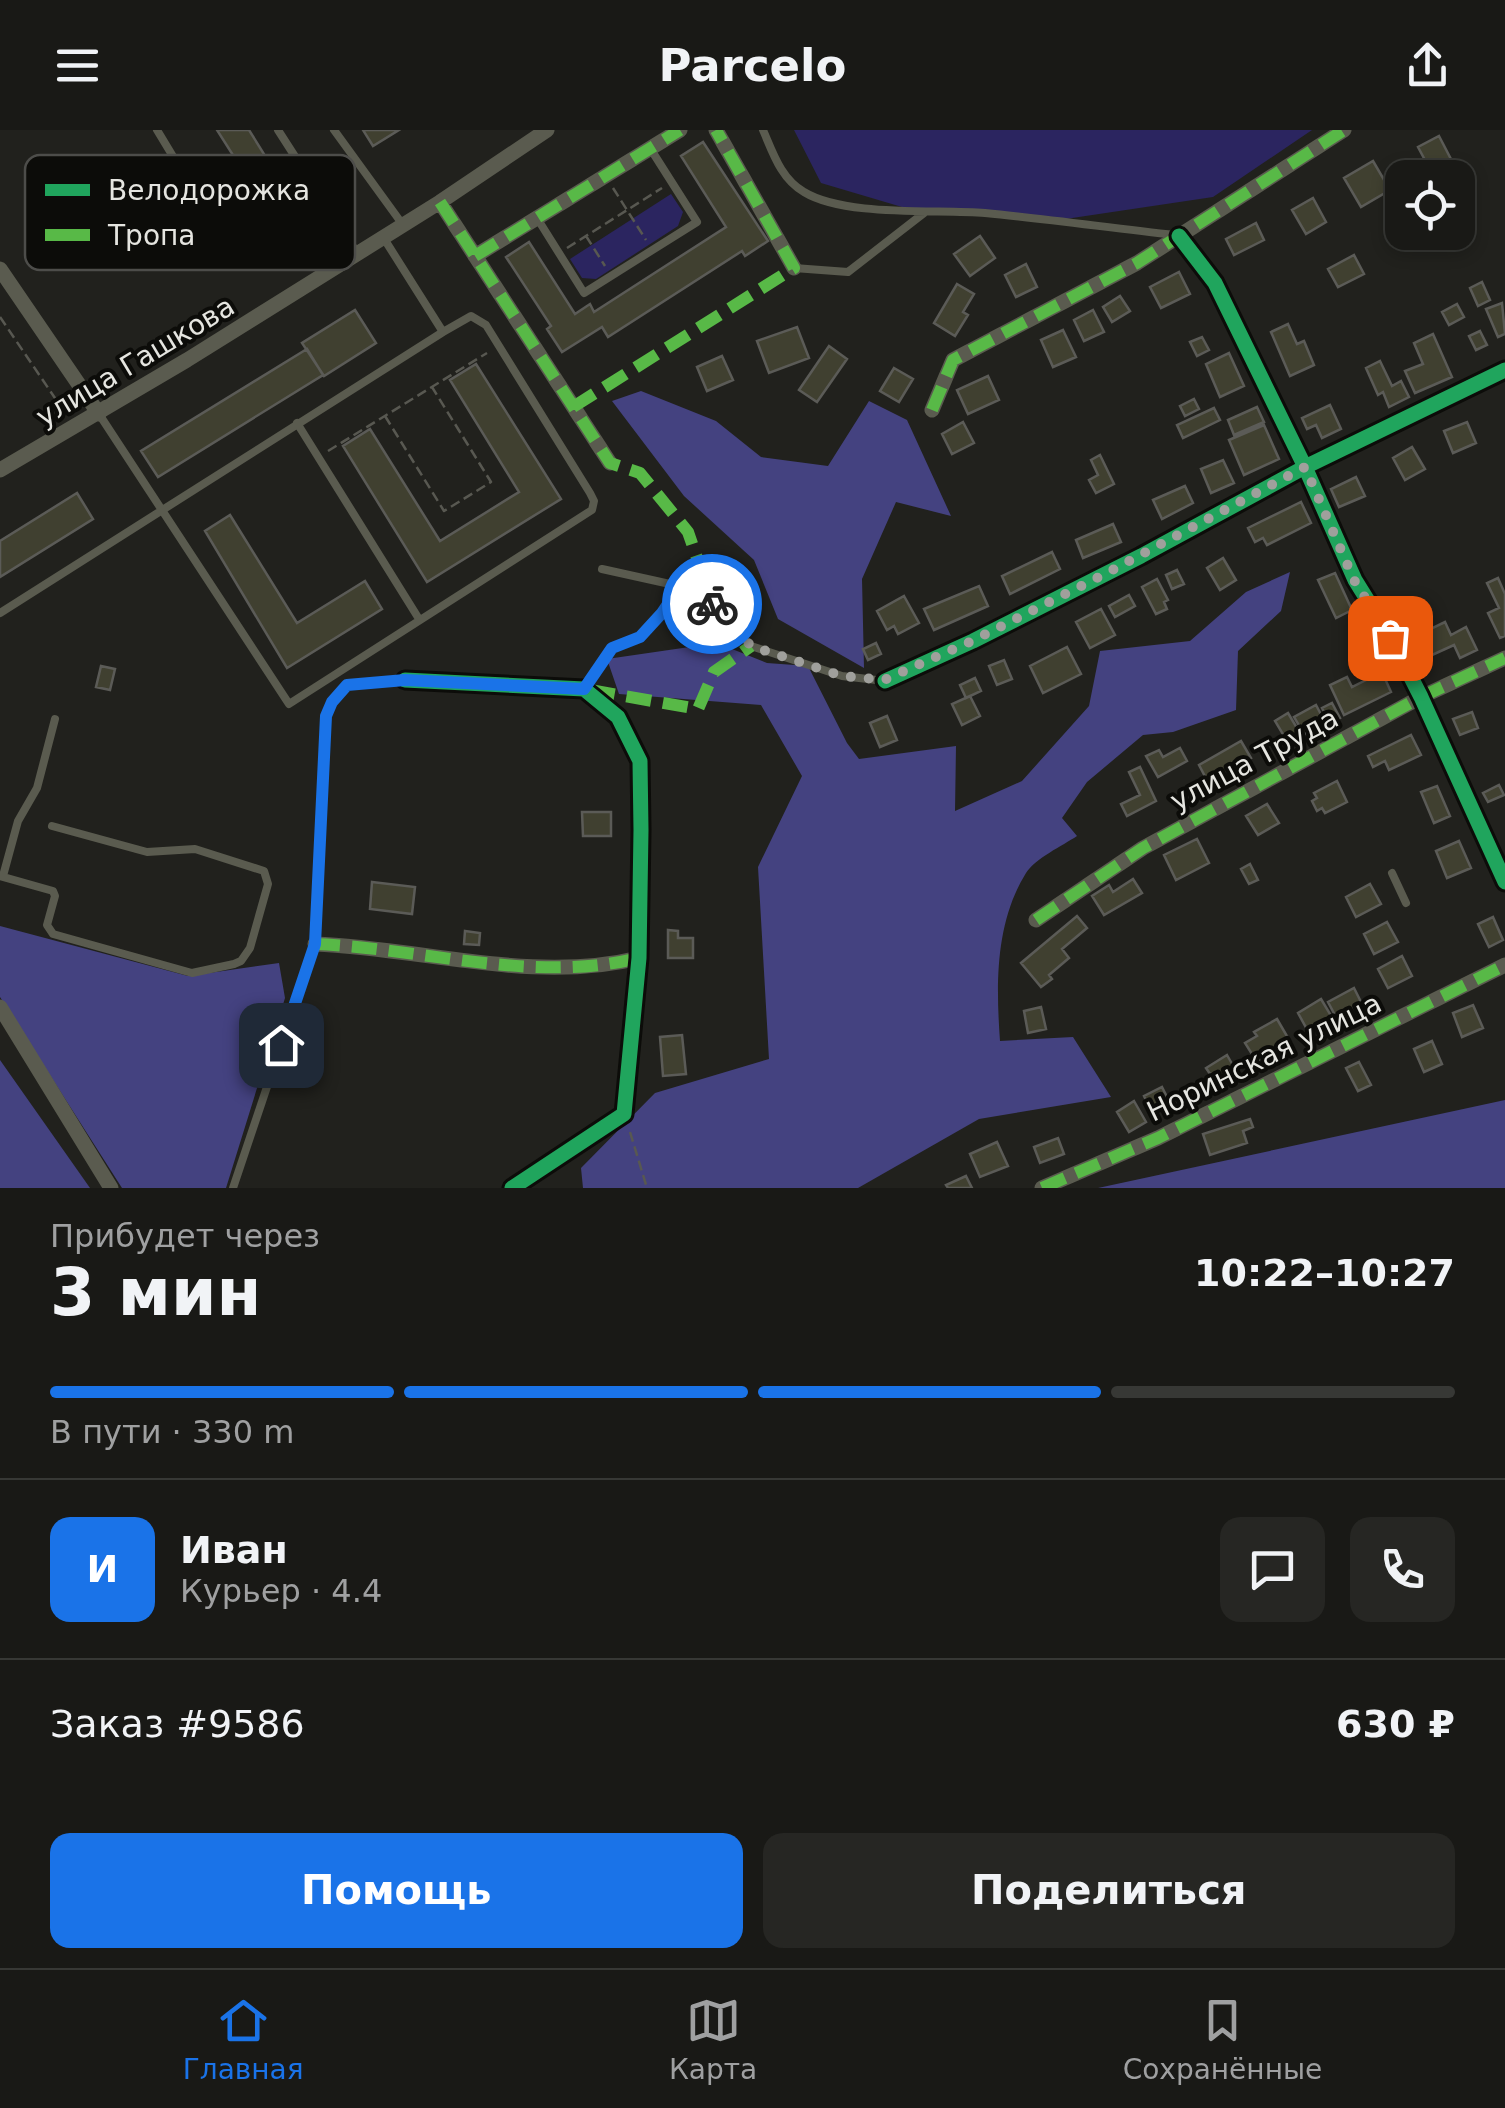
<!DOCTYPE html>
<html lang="ru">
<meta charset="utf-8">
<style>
body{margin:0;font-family:"DejaVu Sans",sans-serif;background:#262623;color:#f1f3f6;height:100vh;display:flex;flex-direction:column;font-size:38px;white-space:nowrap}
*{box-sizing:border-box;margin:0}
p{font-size:32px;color:#9fa0a1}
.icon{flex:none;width:55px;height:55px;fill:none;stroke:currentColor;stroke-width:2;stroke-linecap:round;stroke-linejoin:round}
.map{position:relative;height:1058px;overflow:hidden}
.sheet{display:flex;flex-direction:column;background:#191916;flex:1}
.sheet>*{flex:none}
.controls{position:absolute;left:1385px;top:30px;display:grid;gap:20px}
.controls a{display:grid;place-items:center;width:90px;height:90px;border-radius:20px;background:#191916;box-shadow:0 5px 15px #0003,0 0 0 2px #373835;font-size:50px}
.pin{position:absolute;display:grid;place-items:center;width:85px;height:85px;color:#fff;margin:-42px;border-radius:20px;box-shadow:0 5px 15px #0006}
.courier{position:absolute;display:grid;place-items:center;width:100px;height:100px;margin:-50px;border:8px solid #1a73e8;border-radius:50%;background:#fff;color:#222;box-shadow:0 2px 12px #0007}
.headline em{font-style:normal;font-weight:800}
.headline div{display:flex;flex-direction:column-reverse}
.headline{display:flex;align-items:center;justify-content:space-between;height:170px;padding:0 50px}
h1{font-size:65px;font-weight:800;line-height:75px}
.bar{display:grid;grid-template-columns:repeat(4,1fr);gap:15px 10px;align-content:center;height:120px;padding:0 50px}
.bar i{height:12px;border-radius:8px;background:#373835}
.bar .active{background:#1a73e8}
.bar p{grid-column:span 4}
.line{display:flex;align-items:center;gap:25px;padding:0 50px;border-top:2px solid #373835}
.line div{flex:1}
.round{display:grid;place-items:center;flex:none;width:105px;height:105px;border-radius:20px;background:#262623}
.cta{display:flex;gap:20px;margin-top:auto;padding:20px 50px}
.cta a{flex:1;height:115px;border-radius:20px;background:#1a73e8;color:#fff;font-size:40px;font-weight:800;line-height:115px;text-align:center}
.cta a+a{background:#262623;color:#f1f3f6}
header{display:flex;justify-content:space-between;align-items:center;height:130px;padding:0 50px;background:#191916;font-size:45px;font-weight:800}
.tab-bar{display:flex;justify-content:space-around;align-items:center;height:140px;border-top:2px solid #373835;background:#191916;font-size:28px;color:#9fa0a1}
.tab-bar a{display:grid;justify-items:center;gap:5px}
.tab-bar .active{color:#1a73e8}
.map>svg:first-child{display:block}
.green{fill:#2b2560}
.forest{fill:#444280}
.building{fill:#404030;stroke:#5b5b57;stroke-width:2.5}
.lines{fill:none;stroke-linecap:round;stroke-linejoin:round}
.path{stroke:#585851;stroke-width:2.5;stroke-dasharray:10 5;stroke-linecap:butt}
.lane{stroke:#5a5b4f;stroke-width:8}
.street{stroke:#5a5b4f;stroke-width:15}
.quiet{stroke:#58b947;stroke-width:12;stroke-dasharray:25 12;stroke-linecap:butt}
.cycleway-casing{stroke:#0c0c09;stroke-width:21}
.cycleway{stroke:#20a55d;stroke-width:15}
.done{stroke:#a0a09c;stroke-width:10;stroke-dasharray:0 18}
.route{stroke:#1a73e8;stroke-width:12}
.labels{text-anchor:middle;stroke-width:8;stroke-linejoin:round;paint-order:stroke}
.street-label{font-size:28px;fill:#e5e5e0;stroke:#0c0c09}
.key{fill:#0c0c09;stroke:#4d4d4a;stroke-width:2.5}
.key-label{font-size:28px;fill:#e5e5e0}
</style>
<header><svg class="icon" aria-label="menu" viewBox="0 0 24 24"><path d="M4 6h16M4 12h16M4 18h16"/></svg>Parcelo<svg class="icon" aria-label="share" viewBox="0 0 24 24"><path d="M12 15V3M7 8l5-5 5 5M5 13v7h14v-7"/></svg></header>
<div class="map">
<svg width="1505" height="1058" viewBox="0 0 1505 1058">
<rect width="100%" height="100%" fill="#21211d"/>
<path class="green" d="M794 0H1312L1213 67 1052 91 902 77 821 53Z
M671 64 683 82 678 96 596 149 582 148 570 129Z"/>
<path class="forest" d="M641 261 716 291 761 327 828 336 869 271 907 290 951 386 896 372 862 449 864 538 778 489 754 430 684 366 612 271Z
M1290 442 1281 481 1238 521 1236 580 1173 602 1143 605 1087 652 1062 688 1077 706C1062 716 1036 728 1026 743 995 793 996 855 1000 911L1073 907 1111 967 979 989 858 1058H583L581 1038 655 963 769 929 758 737 802 646 761 575 619 564 607 529 717 513 767 533 808 536 847 613 859 629 956 616 955 681 1022 651 1089 576 1100 521 1190 511 1246 462Z
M0 796 188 846 279 833 285 868 226 1058H122L0 867Z
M0 930 90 1058H0Z
M1505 970V1058H1098Z"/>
<path class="building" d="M217 0H249L292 69 269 83 266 80 252 88 237 65 252 55Z
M363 0H399L373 16Z
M1439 6 1454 35 1433 45 1418 17Z
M703 12 768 111 745 126 742 121 608 207 602 197 562 222 547 199 551 196 506 127 529 112 575 184 590 174 594 182 726 97 681 26Z
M1373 31 1390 60 1361 77 1344 48Z
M1313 68 1326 92 1306 104 1292 80Z
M1256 93 1264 110 1234 125 1226 109Z
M980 106 995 128 970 146 954 124Z
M1354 125 1364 144 1338 157 1328 139Z
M1026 134 1037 157 1016 167 1005 145Z
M1179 142 1190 164 1161 178 1150 157Z
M1482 152 1490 170 1478 176 1470 158Z
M957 154 974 164 963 182 968 185 955 206 934 193Z
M1120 166 1130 181 1112 192 1103 177Z
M1502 173 1505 204 1498 207 1486 179Z
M1457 174 1464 187 1449 195 1442 182Z
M355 180 376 213 324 246 302 213Z
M1093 180 1104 202 1084 211 1074 190Z
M1288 194 1297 214 1304 211 1314 235 1290 246 1271 202Z
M797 197 809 228 769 243 757 211Z
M1063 200 1076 227 1053 237 1041 210Z
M1480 201 1487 215 1476 220 1469 206Z
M1433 204 1452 247 1415 263 1405 241 1423 234 1414 213Z
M1202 207 1209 220 1197 226 1190 212Z
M829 216 847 229 817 272 799 260Z
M307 219 323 245 158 347 141 321Z
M1229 223 1244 256 1220 267 1206 234Z
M722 226 733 250 707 261 697 237Z
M1380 231 1392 256 1401 251 1409 267 1389 277 1383 262 1378 265 1366 238Z
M476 234 561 369 427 452 343 316 370 299 440 411 519 362 450 250Z
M894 238 913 249 899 272 880 261Z
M988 246 999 270 968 284 957 260Z
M1194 269 1199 279 1185 286 1180 276Z
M1330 275 1341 299 1322 308 1316 295 1307 299 1302 288Z
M1257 277 1264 292 1234 305 1228 290Z
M1214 278 1220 290 1183 308 1177 295Z
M963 292 974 313 952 324 942 304Z
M1467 292 1476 313 1453 323 1444 301Z
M1264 295 1279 329 1244 345 1229 310Z
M1412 317 1425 339 1405 350 1393 328Z
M1100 325 1114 354 1096 363 1089 350 1098 345 1091 330Z
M1223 330 1234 353 1211 363 1201 339Z
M1356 347 1365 366 1339 377 1331 359Z
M1185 356 1193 373 1162 389 1153 370Z
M77 363 93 389 0 447V411Z
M1301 372 1311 393 1267 415 1263 408 1255 412 1248 398Z
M230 385 297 493 365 451 382 479 287 538 205 401Z
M1113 394 1121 412 1083 428 1076 410Z
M1052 422 1060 439 1010 464 1002 446Z
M1223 428 1236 450 1220 460 1207 438Z
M1177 440 1184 454 1172 459 1166 445Z
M1335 443 1352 480 1336 488 1318 450Z
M1498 448 1505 464V506L1500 508 1488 483 1499 478 1487 453Z
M1157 449 1168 470 1164 472 1167 479 1156 484 1142 457Z
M979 456 988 476 934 500 924 479Z
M1129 465 1135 476 1115 487 1109 476Z
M904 466 919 493 898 504 894 496 887 500 877 481Z
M1101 479 1115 505 1090 518 1076 492Z
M1445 492 1451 505 1466 497 1477 520 1460 528 1454 515 1432 525 1422 503Z
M876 513 881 524 868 530 863 519Z
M1067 517 1081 544 1043 563 1030 536Z
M1004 530 1012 549 997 555 989 536Z
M101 536 115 539 110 560 96 557Z
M1382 542 1391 562 1344 585 1330 555 1347 547 1352 557Z
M975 548 981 561 966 568 960 555Z
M970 566 980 586 962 595 952 574Z
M1332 573 1340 588 1330 593 1322 578Z
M1316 575 1325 592 1304 604 1294 587Z
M1472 582 1478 598 1460 605 1453 589Z
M1288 583 1300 603 1287 611 1275 591Z
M887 586 897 610 880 617 870 593Z
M1411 605 1421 625 1389 640 1385 631 1373 637 1368 626Z
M1241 611 1251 628 1208 652 1199 635Z
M1180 618 1187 631 1158 647 1146 626 1159 620 1163 627Z
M1140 637 1156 671 1127 686 1121 674 1140 665 1129 642Z
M1337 651 1347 672 1325 683 1322 678 1317 681 1312 671 1317 668 1314 663Z
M1499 655 1504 665 1488 672 1483 663Z
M1437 656 1450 686 1434 693 1421 662Z
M1267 674 1279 693 1258 705 1246 686Z
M582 682H611V706H583Z
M1197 709 1209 733 1176 750 1164 725Z
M1459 711 1471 738 1447 748 1436 721Z
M1250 734 1258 750 1249 754 1241 739Z
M1133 749 1142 763 1104 785 1092 766 1109 755 1113 762Z
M372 752 415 757 412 784 370 779Z
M1370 754 1381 774 1356 787 1346 767Z
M1077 786 1087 798 1062 819 1069 828 1049 845 1052 849 1041 857 1021 833Z
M1493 787 1503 810 1489 817 1478 794Z
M1387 792 1398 812 1374 824 1364 804Z
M668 800 678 801V808H693V828H668Z
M465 801 480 803 479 815 464 814Z
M1402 826 1412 846 1388 858 1378 839Z
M1354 858 1362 874 1336 887 1328 872Z
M1321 869 1333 889 1309 903 1298 883Z
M1473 875 1483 898 1462 907 1453 883Z
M1041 877 1046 899 1028 903 1024 881Z
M1277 889 1291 913 1257 932 1245 913 1257 906 1254 902Z
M682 905 686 944 663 946 660 907Z
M1432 911 1442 934 1424 942 1414 919Z
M1227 925 1235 939 1215 951 1206 938Z
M1359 932 1371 955 1358 961 1346 938Z
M1162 957 1170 973 1152 982 1144 966Z
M1134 971 1146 992 1129 1002 1117 982Z
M1250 989 1253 997 1243 1001 1247 1013 1210 1025 1203 1004Z
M1058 1008 1064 1024 1040 1033 1034 1017Z
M997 1012 1008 1036 980 1047 970 1024Z
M966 1046 972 1058H948L946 1055Z"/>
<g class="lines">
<path class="path" d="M613 58 646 110
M586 106 605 136
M567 118 662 58
M0 187 59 274
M385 286 444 381 491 352 432 257
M328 321 487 223
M630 1002 647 1058"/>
<path class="lane" d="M278 0 357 123
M334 0 403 95
M763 0C773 23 781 49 804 62 845 87 937 79 985 83 1048 89 1111 98 1175 105
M537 88 584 163 697 92 650 18
M47 121 94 91 119 90 182 50 183 43 157 0
M794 138 848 142 924 83
M99 284 289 574 592 380 594 371 590 363 486 195 471 186 443 202
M297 293 419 489
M602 439 679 456 713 474 751 516 842 546 885 551
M0 483 443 202 383 107
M584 559 612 518 640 507 663 483 679 456
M1392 743 1406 773
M0 746 53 761 55 766 47 795 53 804 192 843 234 834 241 831 250 818 268 754 264 741 195 719 147 722 52 696
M3 746 18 691 37 658 55 589
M233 1058 315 814 325 586 332 573 347 555 404 550"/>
<path class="street" d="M716 0 794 138
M440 72 610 333
M1179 106 1215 153 1305 337 1355 450 1391 508 1421 567 1505 752
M475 126 680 0
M0 139 99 284
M932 280 953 230 1137 133 1344 0
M0 340 187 230 440 72 547 0
M405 550 584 559 618 587 640 631 641 700 639 828 624 984 512 1058
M885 551 973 511 1141 426 1305 337 1505 240
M1036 790 1143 718 1421 567 1505 528
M315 814C422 818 533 854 639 828
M0 877 111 1058
M1042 1058 1158 1008 1505 835"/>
<path class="quiet" d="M440 72 610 333 640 343 688 402 713 474
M475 126 680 0
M573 277 794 138 716 0
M932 280 953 230 1137 133 1344 0
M590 560 698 579 714 542 751 516
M1036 790 1143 718 1421 567 1505 528
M315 814C422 818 533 854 639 828
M1042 1058 1158 1008 1505 835"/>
<defs>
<path id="cycleway" d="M1179 106 1215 153 1305 337 1355 450 1391 508 1421 567 1505 752
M405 550 584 559 618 587 640 631 641 700 639 828 624 984 512 1058
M885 551 973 511 1141 426 1305 337 1505 240"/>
</defs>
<use href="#cycleway" class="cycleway-casing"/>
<use href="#cycleway" class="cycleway"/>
</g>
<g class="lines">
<path class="done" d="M712 474 751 516 842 546 884 550 972 511 1107 443 1305 337 1354 450 1390 508"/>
<path class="route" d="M281 915 315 814 326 586 332 572 347 555 405 550 584 559 612 518 640 507 662 483 680 456 712 474"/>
</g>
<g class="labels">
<g class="street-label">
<text transform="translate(135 231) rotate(-31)" y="10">улица Гашкова</text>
<text transform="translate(1254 629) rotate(-28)" y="10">улица Труда</text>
<text transform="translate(1264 927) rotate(-26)" y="10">Норинская улица</text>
</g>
</g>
<rect x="25" y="25" width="330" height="115" rx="15" class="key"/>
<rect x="45" y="54" width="45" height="12" fill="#20a55d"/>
<rect x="45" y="99" width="45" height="12" fill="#58b947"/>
<g class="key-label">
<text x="108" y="70">Велодорожка</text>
<text x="108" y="115">Тропа</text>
</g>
</svg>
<div class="controls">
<a><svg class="icon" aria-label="locate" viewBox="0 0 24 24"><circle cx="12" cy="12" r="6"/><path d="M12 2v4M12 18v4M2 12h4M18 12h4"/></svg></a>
</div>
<div class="pin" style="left:1390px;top:508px;background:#ea580c"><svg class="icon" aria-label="bag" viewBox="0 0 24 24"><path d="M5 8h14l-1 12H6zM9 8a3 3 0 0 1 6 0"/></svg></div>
<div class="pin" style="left:281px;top:915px;background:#1f2937"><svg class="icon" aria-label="home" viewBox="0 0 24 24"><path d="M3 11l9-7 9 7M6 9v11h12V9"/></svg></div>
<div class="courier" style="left:712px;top:474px"><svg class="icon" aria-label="bike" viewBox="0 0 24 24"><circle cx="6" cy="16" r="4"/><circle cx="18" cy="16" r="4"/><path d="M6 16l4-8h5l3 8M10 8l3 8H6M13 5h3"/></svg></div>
</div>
<section class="sheet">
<div class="headline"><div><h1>3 мин</h1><p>Прибудет через</p></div><em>10:22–10:27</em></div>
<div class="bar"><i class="active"></i><i class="active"></i><i class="active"></i><i></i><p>В пути · 330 m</p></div>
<div class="line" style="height:180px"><b class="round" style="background:#1a73e8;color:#fff">И</b><div><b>Иван</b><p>Курьер · 4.4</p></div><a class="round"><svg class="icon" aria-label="chat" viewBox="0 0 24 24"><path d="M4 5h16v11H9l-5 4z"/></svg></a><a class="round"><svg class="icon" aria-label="phone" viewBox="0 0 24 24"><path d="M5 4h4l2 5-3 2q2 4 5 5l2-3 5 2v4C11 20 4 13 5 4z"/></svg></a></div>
<div class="line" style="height:130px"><div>Заказ #9586</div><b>630 ₽</b></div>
<div class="cta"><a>Помощь</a><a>Поделиться</a></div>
</section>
<nav class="tab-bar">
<a class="active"><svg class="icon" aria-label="home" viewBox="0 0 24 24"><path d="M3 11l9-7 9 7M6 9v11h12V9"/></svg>Главная</a>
<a><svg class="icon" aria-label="map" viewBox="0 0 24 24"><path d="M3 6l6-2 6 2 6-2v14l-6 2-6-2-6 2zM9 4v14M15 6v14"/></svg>Карта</a>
<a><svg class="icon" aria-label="saved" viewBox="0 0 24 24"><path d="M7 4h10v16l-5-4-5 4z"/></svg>Сохранённые</a>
</nav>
